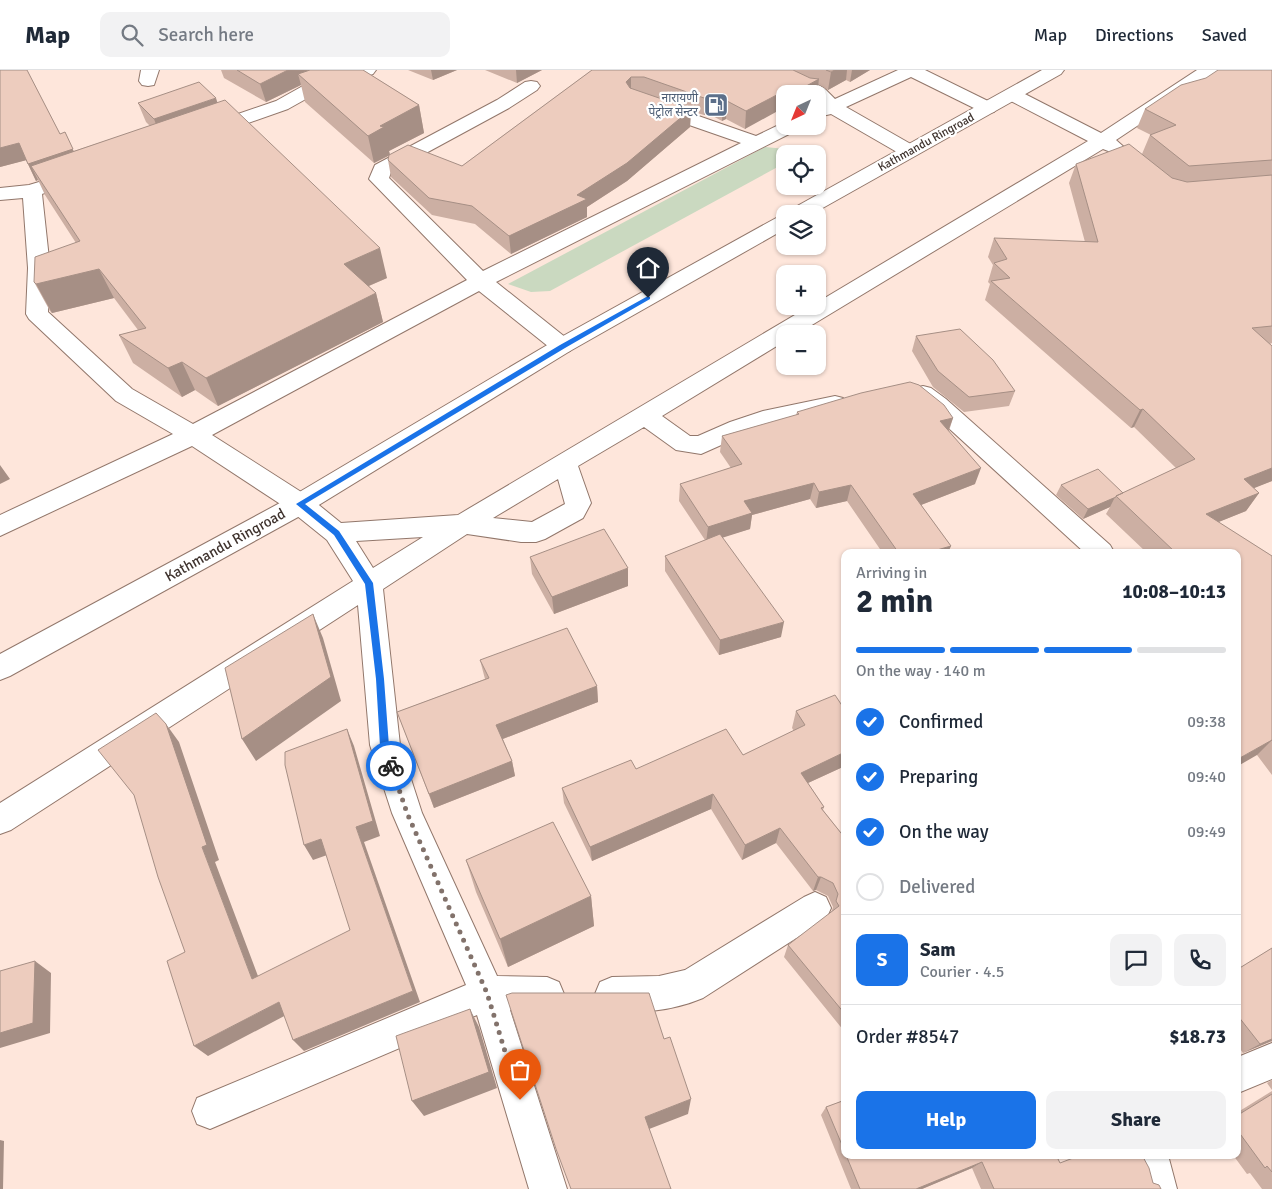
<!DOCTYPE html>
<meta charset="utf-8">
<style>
body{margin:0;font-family:Signika,"Noto Sans Devanagari",sans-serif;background:#f2f2f3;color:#1f2937;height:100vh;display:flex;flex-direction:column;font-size:19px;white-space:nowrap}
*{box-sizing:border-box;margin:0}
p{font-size:16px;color:#747a83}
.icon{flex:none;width:28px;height:28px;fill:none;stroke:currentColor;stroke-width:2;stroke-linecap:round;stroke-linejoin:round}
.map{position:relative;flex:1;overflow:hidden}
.panel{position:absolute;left:841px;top:479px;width:400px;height:610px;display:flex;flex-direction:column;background:#fff;border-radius:10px;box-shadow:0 1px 4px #0004}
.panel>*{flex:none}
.needle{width:32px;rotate:223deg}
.controls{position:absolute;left:776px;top:15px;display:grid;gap:10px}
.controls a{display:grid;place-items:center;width:50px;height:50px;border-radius:10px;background:#fff;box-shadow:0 1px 4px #0004;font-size:25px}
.pin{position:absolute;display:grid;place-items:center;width:42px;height:42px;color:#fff;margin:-51px -21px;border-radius:50% 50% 50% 0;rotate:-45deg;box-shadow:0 0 5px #0007}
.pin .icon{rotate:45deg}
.courier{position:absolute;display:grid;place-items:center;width:50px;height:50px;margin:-25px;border:4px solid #1a73e8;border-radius:50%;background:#fff;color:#222;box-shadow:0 1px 6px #0007}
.overview em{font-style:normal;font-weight:800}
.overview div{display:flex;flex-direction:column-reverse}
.overview{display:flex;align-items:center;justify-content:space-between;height:85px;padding:0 15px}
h1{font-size:32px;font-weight:800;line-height:38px}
.bar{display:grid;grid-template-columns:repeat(4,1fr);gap:8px 5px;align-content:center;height:60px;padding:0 15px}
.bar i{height:6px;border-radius:4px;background:#e0e1e3}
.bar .selected{background:#1a73e8}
.bar p{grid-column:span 4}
.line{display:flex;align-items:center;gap:12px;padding:0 15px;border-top:1px solid #e0e1e3}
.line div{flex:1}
.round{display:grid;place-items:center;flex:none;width:52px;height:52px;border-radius:10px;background:#f2f2f3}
ol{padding:0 15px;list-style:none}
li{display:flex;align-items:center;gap:15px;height:55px}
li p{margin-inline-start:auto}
li .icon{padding:5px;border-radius:50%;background:#1a73e8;color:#fff;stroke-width:4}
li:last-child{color:#747a83}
li i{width:28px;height:28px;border:2px solid #e0e1e3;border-radius:50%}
.cta{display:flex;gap:10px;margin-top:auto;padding:10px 15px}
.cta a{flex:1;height:58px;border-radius:10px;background:#1a73e8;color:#fff;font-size:20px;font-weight:800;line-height:58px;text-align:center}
.cta a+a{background:#f2f2f3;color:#1f2937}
header{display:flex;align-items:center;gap:30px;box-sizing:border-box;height:70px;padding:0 25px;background:#fff;border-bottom:1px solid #e0e1e3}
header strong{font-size:24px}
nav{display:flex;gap:28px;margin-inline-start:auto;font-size:18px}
.search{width:350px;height:45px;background:#f2f2f3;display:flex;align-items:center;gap:12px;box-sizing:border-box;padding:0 18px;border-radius:10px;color:#747a83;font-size:19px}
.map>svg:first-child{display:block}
.green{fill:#cad9c0}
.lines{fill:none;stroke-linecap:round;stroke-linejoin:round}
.minor-casing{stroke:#92776b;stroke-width:2}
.highway-casing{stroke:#92776b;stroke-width:2}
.minor{fill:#fff;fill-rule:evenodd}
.highway{fill:#fff;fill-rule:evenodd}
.wall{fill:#ccafa3}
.shaded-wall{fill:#a68f85}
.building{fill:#edccbe;stroke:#a68f85}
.route{fill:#1a73e8}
.done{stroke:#82726b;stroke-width:5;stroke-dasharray:0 9}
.labels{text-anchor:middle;stroke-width:4.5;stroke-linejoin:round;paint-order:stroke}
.far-service-label{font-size:12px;fill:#4e5e75;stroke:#fff;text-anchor:end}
.far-street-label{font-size:12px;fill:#3f332e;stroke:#fff}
.street-label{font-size:15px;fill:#3f332e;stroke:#fff}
</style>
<header>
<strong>Map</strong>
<div class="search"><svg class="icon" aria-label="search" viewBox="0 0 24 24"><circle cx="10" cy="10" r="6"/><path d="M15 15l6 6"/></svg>Search here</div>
<nav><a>Map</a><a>Directions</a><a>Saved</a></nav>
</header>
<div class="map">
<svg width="1272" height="1119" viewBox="0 0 1272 1119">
<rect width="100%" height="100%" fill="#fee6db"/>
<path class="green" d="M817 76 802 84H785V93L550 221 531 222 508 214 765 77 786 79Z"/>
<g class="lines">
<defs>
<path id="minor" d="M141 0H159L154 15 148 16 142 15 139 11Z
M350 0H376L373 4 313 25 288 39 217 64 210 66 203 64 201 60 203 56 276 31 301 17Z
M785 0 824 18 835 29 898 0H925L994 34 997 38 994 42 988 43 982 42 911 7 846 37 916 77 918 81 916 85 909 87 902 85 831 44 818 47V37L821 35 818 32V24H808L778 9 775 5 778 1Z
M1197 0H1218L1215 4 1116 70 1125 78 1123 82 1116 84 1103 79 797 264H785V271L662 346 690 366H698L730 352 763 341 835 326 843 328 847 334 843 340 774 355 746 364 701 384 676 380 644 357 578 396 591 433 583 448 545 469 536 472H521L467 464 383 519 400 675 422 743 497 906 547 907 559 912 564 924 559 936 547 941 510 940 567 1119H529L477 945 210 1059 197 1054 192 1041 197 1028 466 915 392 743 370 675 358 535 11 760 0 764V733L353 511 327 470 291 441 192 376 0 466V445L173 364 116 331 29 249 26 244 28 198 23 128 0 130V118L29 115 49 109 56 111 59 115 56 119 42 124 50 198 48 242 132 319 193 354 467 210 369 109 375 95 497 30 525 12 531 11 537 12 540 16 537 20 509 38 391 102 389 108 483 201 741 73 649 41 646 37 649 33 655 32 661 33 756 66 785 52V56H799L797 60 496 212 570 271 573 276 570 281 562 283 554 281 479 221 212 365 309 427 341 453 458 445 810 236H818V232L1088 71 1007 29 1004 25 1007 21 1013 20 1019 21 1101 63ZM558 409 565 434 532 452 493 448ZM423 467 373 498 356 471Z
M923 316 931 318 946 329 1110 475 1114 482H1084L930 341 915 330 911 324 915 318Z
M815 822 826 827 831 838 826 849 703 928C675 940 628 948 600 936L595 924 600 912 612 907 659 906 685 900 804 827Z
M1272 973V1009L1238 1023V987Z
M1132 1085H1168L1177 1119H1139Z"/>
<path id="highway" d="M1042 0H1064L1061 4 812 144H787L790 140Z
M785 145V159L570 281 309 441 10 606 0 610V584L291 427 554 271 778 147Z"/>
</defs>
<use href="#minor" class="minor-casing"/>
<use href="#highway" class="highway-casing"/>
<use href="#minor" class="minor"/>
<use href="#highway" class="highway"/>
</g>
<path class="wall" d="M0 0 28 2 60 64 74 81 150 56 146 52 138 33H218L387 208 369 216 376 223 383 252 218 336 195 320 182 327 133 293 119 265 138 260 114 228 52 243 50 241 34 212 76 173 45 125 38 110 36 111 26 90 0 97Z
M221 0H363L419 35 424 63 389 81 390 85 374 93 305 32 301 15 266 32 224 8Z
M408 0H457L433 10Z
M485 0H542L517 13Z
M592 0H870L850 12 846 10 828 20 818 14 817 24H785L745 59 726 49 722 51 707 43 704 45 691 41 690 57 627 111 587 137V147L511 184 475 154 432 145 391 107 388 90 462 96Z
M1272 0V273L1270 274 1272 276V411L1253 418 1259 423 1246 441 1218 452 1272 486V705L1257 685 1238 482H1146L1106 444 1110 437 1083 449 1056 425 1061 415 1123 423 1176 398 1134 357 1131 358 985 230 990 214 988 212 993 195 988 187 994 168 1085 172 1069 113 1076 94 1142 84 1150 65H1151L1137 58 1145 39Z
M916 266 1015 321 1009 336 964 342 933 317 912 281Z
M797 342 953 348 949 361 975 414 921 435 951 476 948 482H882L847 431 816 438 810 429 752 445 750 459 722 467 781 567 719 585 665 501V486L705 470 679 431 680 414 731 398 720 382 722 366 796 345Z
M530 487 628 516 554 544 532 504Z
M480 590 597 616 598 632 503 669 512 691 515 706 434 738 397 642 485 609Z
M796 641 845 696 808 713 824 737 823 740 845 768V960L844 961 784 887 788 875 831 843 833 837 828 826 816 820 813 821 776 773 742 790 711 739 592 791 564 733 562 718 636 699 743 685 794 661 792 658Z
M466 790 591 826 594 856 508 897 476 822Z
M1272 878V972L1271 971 1243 983 1238 976V899Z
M1272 1010V1020L1267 1013Z
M1272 1021V1119H1262L1250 1103 1247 1104 1233 1085H1238V1042Z
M845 1030V1085H1056L1060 1093 1153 1113 1161 1119H981L972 1098 922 1119H851L821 1045 826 1037Z"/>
<path class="shaded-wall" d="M288 0H332L298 4 301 15 266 32 260 14Z
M431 0H457L433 10Z
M516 0H542L517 13Z
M835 0H847L846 10 828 20 831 2Z
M852 0H870L850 12Z
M631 7V24L626 12Z
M819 9 817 24H798L799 20Z
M792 17 791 24H785V37L745 59 746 41Z
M708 25 707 43 704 45V28Z
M216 28 222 47 161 68 154 49Z
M727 31 726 49 722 51 723 33Z
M419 35 424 63 389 81 390 85 374 93 368 66 380 56Z
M691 39 690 57 627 111 587 137V147L511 184 509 166 577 125Z
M65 62 80 96H31L38 110 36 111 28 94Z
M19 73 27 90 0 97V78Z
M380 178 387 208 352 223 344 194Z
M99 199 114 228 52 243 36 214Z
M376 223 383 252 218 336 206 308Z
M182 292 195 320 182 327 168 298Z
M1143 339 1134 357 1131 358 1140 340Z
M953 348 947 364 940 351Z
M0 395 10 409 0 414Z
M981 398 975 414 908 440 913 424Z
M1272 398V411L1232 427 1244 409Z
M814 413 810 429 752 445 750 459 706 473 708 457 744 431Z
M851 415 847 431 816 438 819 422Z
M1259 423 1246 441 1194 462 1206 444Z
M1115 427 1110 437 1083 449 1088 439Z
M951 476 948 482H930Z
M628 498V516L554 544 552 527Z
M313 544 323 568 341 631 256 691 242 669Z
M784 552 781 567 719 585 720 570Z
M597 616 598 632 500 670 496 655Z
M166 654 179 672 219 790 215 792 264 922 252 909 202 777Z
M347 659 354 676 380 766 364 772 420 932 304 981 293 970 413 921 356 757Z
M1272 670 1257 685 1238 696V689Z
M845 682V696L797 718 801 703Z
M512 691 515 706 434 738 429 724Z
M713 724 711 739 592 791 590 777Z
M780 758 776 773 742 790 745 775Z
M321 769 330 784 313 790 304 775Z
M818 807H821L816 820 813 821Z
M591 826 594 856 508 897 500 869Z
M35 891 51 903 50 963 0 978V963Z
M279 932 290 943 208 986 194 976Z
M470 939 479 957 497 1018 424 1046 412 1031Z
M1272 969V971L1243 983 1260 974Z
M691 1029 688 1044 644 1061 645 1047Z
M0 1070 4 1071 3 1119H0Z
M982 1092 972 1098 922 1119H916Z"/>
<path class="building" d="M0 0H27L60 64 65 62 73 79 28 94 19 73 0 78Z
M237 0H288L260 14Z
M310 0H363L419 35 380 56 384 57 368 66 298 4Z
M592 0H793L810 8 819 9 799 20 792 17 746 41 727 31 723 33 708 25 704 28 644 7H631L626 12 630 18 691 39 627 93 577 125 587 129 509 166 472 136 429 128 388 90 389 85 408 75 462 96Z
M826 0H835L831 2Z
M1218 0H1272V90L1189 96 1150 65 1176 55 1145 39 1181 15 1206 8Z
M199 12 216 28 154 49 138 33Z
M225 30 380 178 344 194 376 223 206 308 182 292 168 298 119 265 146 258 99 199 36 214 34 212 35 187 80 171 31 96Z
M1129 74 1172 108 1187 112 1272 105V256L1252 258 1272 276V398L1244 409 1259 423 1206 444 1272 486V671V670L1238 689V482H1175L1116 426 1195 389 1143 339 1140 340 991 211 1010 208 994 193 1007 189 994 168 1098 172 1076 94Z
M960 259 993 290 1015 321 969 327 938 301 916 266Z
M910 312 919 315 944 335 953 348 940 351 981 398 913 424 951 476 930 482H898L851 415 819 422 814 413 744 431 752 443 708 457 680 414 742 394 722 366 799 344 797 342 861 323Z
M1098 399 1123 423 1116 426V427L1088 439 1061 415Z
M604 459 628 498 552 527 530 487Z
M720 464 784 552 720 570 665 486Z
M313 544 331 607 242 669 225 598Z
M567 558 597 616 496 655 512 691 429 724 397 642 489 608 480 590Z
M835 625 845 640V682L801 703 824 737 821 738 845 768V944L788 875 839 836 836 831 838 824 833 813 821 807H818L780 758 745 775 713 724 590 777 562 718 631 690 636 699 726 659 743 685 805 655 796 641Z
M156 643 166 654 207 775 202 777 252 909 350 860 321 769 304 775 285 695V682L347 659 373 751 356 757 413 921 293 970 279 932 194 976 167 891 185 882 158 807 134 725 98 680Z
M553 752 591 826 500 869 466 790Z
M1272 878V969L1260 974 1238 946V899Z
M35 891 33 953 0 963V901Z
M512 923H649L664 969 670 967 691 1029 645 1047 671 1119H571L556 1079 506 925Z
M470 939 489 1002 412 1031 396 966Z
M1272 1024V1102L1267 1096 1265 1098 1238 1061V1045Z
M845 1030V1082L826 1037Z
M846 1085H1056L1060 1093 1081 1085H1142L1149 1098 1153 1113 1159 1115 1161 1119H994L982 1092 916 1119H860Z"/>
<path class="route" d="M648 226 650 227V229L565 278 305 434 339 461 373 513 384 609 389 676 396 696 391 700 388 698 380 676 376 609 365 514 334 465 296 434 560 275Z"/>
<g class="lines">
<path class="done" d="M391 696 407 743 487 923 520 1030"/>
</g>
<defs>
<symbol id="fuel-square" viewBox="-11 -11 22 22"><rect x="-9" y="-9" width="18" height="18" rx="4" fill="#5c6f8a" stroke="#fff"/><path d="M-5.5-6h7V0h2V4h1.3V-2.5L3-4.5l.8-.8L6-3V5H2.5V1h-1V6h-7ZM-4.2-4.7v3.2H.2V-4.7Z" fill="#fff"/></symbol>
</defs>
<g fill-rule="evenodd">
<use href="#fuel-square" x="702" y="21" width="28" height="28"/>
</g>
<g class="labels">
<g class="far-service-label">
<text x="698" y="32">नारायणी<tspan x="698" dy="14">पेट्रोल सेन्टर</tspan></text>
</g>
<g class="far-street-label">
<text transform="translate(926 72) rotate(-29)" y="4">Kathmandu Ringroad</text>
</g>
<g class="street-label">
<text transform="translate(225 475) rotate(-29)" y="5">Kathmandu Ringroad</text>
</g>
</g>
</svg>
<div class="controls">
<a><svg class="needle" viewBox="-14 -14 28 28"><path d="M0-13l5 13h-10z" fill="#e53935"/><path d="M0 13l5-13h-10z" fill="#747a83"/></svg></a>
<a><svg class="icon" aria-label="locate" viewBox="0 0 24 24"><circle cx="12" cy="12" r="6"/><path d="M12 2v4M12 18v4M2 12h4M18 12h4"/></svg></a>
<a><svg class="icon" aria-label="layers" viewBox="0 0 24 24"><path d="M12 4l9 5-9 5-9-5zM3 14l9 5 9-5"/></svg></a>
<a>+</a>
<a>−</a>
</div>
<div class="pin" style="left:520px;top:1030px;background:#ea580c"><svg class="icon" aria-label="bag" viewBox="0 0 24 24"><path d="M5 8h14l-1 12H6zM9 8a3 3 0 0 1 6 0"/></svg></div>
<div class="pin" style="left:648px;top:228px;background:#1f2937"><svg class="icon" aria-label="home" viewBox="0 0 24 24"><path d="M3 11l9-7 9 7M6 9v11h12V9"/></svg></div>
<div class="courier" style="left:391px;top:696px"><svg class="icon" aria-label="bike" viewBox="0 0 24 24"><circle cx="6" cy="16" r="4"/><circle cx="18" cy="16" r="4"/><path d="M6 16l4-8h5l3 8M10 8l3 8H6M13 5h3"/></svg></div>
<section class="panel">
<div class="overview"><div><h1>2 min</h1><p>Arriving in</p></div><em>10:08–10:13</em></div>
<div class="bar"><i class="selected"></i><i class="selected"></i><i class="selected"></i><i></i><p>On the way · 140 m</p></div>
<ol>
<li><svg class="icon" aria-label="check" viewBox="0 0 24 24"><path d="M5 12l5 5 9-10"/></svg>Confirmed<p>09:38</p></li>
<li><svg class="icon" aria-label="check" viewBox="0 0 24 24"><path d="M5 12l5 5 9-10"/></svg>Preparing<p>09:40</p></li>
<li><svg class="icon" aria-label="check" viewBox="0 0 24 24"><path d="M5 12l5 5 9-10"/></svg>On the way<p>09:49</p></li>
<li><i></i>Delivered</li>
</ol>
<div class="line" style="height:90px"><b class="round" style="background:#1a73e8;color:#fff">S</b><div><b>Sam</b><p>Courier · 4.5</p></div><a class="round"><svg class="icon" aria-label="chat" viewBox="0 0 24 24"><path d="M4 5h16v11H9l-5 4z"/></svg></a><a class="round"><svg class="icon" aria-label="phone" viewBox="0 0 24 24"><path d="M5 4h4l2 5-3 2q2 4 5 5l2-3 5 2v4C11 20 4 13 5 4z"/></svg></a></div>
<div class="line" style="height:65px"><div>Order #8547</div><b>$18.73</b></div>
<div class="cta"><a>Help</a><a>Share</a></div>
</section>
</div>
